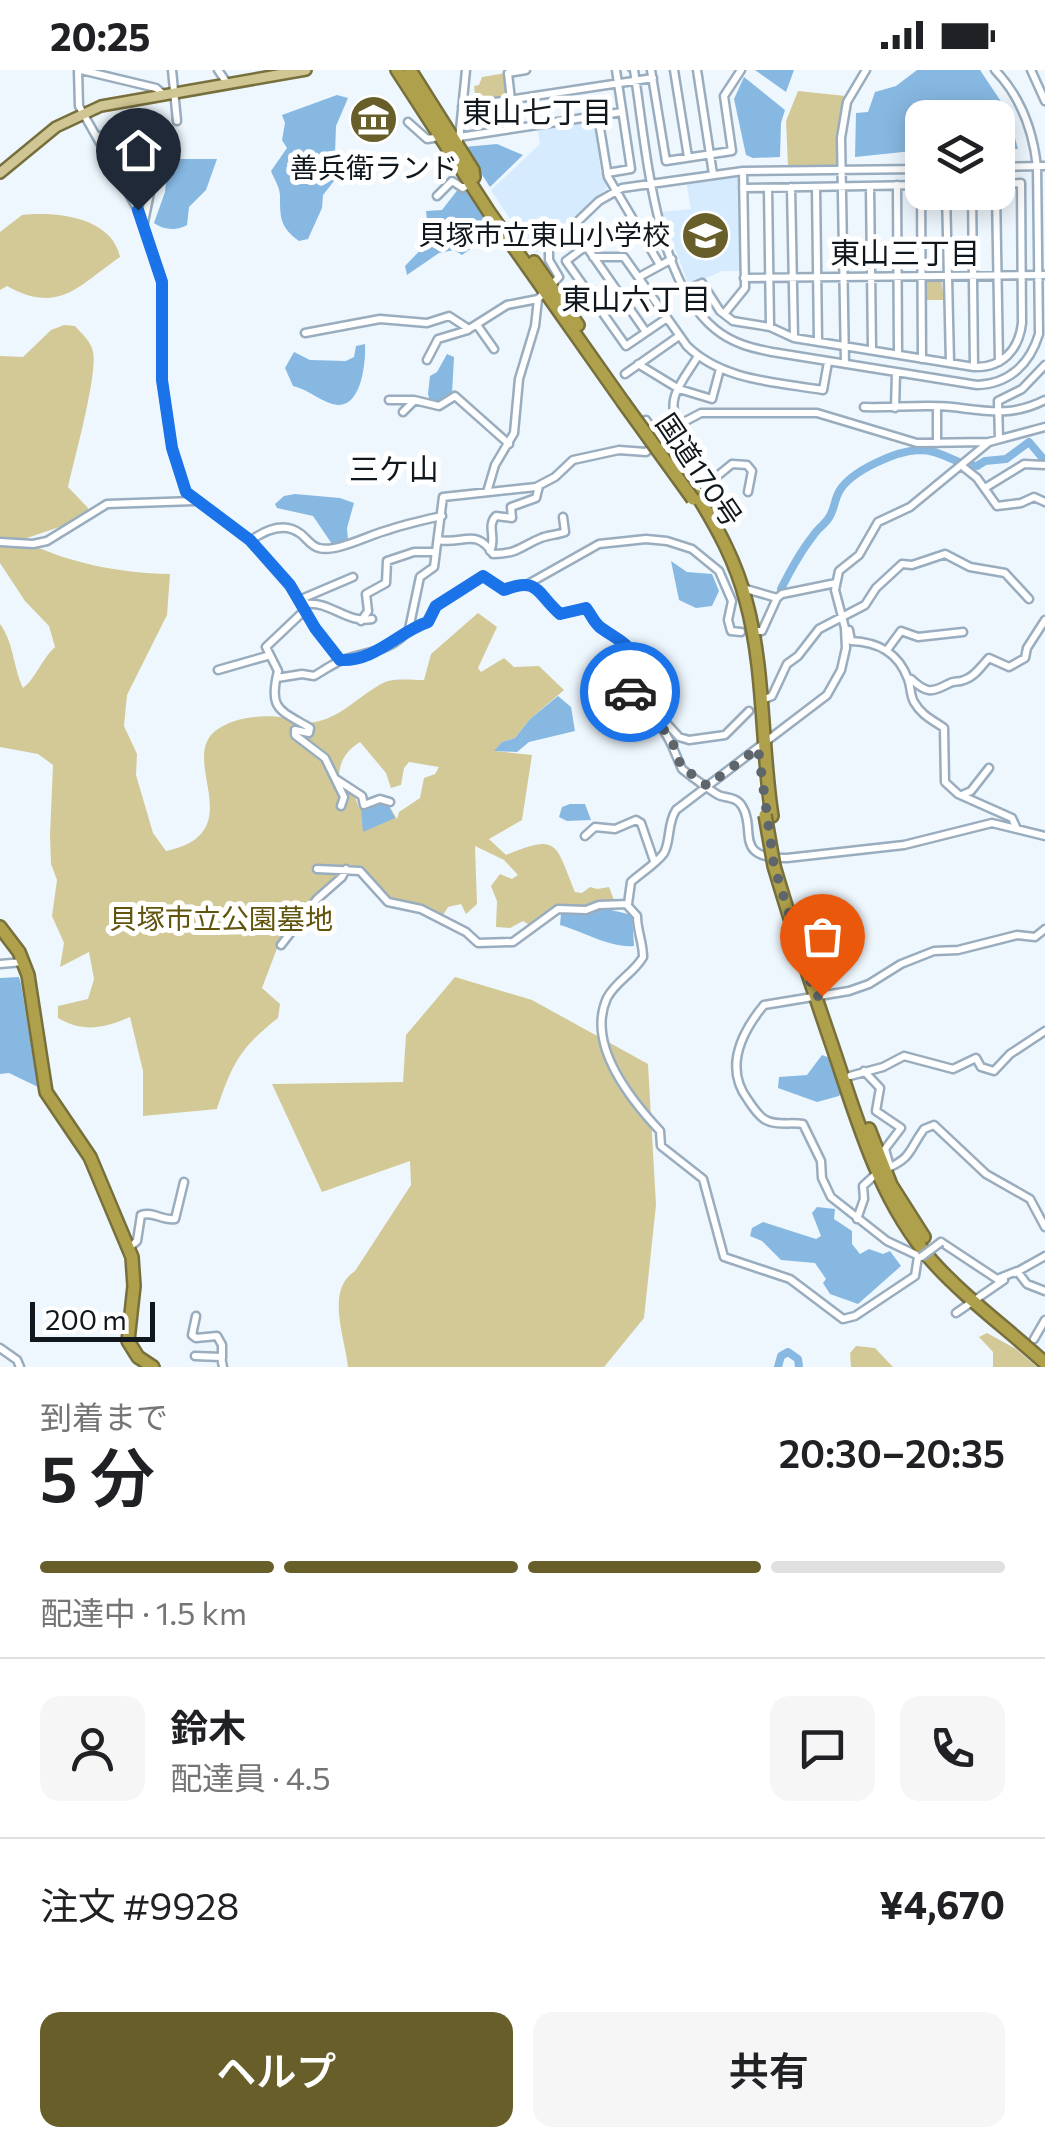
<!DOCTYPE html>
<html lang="ja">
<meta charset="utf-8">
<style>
body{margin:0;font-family:Commissioner,"Noto Sans JP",sans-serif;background:#f6f6f6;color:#202124;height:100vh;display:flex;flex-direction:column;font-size:38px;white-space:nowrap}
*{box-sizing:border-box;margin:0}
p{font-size:32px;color:#757577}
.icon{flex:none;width:55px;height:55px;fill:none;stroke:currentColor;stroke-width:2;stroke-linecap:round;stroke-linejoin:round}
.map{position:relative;height:1297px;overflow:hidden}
.panel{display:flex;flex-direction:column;background:#fff;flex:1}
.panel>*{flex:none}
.controls{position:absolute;left:905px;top:30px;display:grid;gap:20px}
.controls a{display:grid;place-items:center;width:110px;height:110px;border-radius:20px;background:#fff;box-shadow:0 5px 25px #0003;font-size:50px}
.scale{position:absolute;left:30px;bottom:25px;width:125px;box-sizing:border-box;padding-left:10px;border:5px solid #10181e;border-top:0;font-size:28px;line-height:35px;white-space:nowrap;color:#10181e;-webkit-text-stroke:8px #fff;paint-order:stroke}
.pin{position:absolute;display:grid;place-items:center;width:85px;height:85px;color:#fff;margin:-102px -42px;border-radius:50% 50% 50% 0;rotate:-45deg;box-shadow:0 0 10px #0007}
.pin .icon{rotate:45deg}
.courier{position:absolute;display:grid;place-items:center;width:100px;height:100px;margin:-50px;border:8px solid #1a73e8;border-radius:50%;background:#fff;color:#222;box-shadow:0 2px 12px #0007}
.head em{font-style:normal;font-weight:600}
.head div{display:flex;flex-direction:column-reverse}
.head{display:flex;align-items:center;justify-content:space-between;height:170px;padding:0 40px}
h1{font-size:65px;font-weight:600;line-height:75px}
.bar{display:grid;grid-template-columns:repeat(4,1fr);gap:15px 10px;align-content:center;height:120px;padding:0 40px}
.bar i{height:12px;border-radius:8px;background:#e0e0e0}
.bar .current{background:#675e2a}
.bar p{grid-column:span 4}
.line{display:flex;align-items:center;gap:25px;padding:0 40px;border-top:2px solid #e0e0e0}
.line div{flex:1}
.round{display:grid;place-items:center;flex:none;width:105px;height:105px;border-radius:20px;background:#f6f6f6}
.button{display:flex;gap:20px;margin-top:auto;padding:20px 40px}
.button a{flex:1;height:115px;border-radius:20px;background:#675e2a;color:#fff;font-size:40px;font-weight:600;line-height:115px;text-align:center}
.button a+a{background:#f6f6f6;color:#202124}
.status{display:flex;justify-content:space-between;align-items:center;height:70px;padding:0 50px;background:#fff;direction:ltr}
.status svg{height:28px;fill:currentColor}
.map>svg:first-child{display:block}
.built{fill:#d6ecfe}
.green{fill:#d3c997;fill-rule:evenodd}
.water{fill:#87b8e2}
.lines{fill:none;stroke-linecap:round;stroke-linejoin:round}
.stream{stroke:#87b8e2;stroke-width:2.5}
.river{stroke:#87b8e2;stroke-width:8}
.minor-casing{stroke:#99adbe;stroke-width:11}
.major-casing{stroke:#77703c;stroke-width:14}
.highway-casing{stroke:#77703c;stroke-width:16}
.minor{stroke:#fff;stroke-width:6}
.major{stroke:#cfc694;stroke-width:9}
.highway{stroke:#afa04c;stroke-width:11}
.minor-bridge-casing{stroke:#99adbe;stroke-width:11;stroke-linecap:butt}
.highway-bridge-casing{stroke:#77703c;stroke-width:16;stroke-linecap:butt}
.minor-bridge{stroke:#fff;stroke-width:6}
.highway-bridge{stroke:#afa04c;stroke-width:11}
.done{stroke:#5e666c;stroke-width:10;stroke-dasharray:0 18}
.route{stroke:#1a73e8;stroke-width:12}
.labels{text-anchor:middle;stroke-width:10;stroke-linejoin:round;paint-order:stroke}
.poi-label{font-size:28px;fill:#10181e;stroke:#fff}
.street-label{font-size:28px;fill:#10181e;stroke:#fff}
.park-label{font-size:28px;fill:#61550d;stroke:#fff}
.neighbourhood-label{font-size:30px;fill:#10181e;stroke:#fff}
</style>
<div class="status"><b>20:25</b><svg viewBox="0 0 49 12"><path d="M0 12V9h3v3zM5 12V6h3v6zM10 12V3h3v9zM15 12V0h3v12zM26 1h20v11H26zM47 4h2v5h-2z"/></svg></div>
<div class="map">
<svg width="1045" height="1297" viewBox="0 0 1045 1297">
<rect width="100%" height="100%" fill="#eef7fe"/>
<path class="built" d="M594 48 601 103 609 116 537 182H532L491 120 540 74 537 57Z
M740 105 742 201H722L689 216 661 142 691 139 686 111Z"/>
<path class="green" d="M506 3 509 26 476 32 474 16 479 15 482 7Z
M798 21 846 26 839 53 838 93 835 96H788L786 51Z
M22 145C56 141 112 147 120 187 78 216 59 245 7 216L0 220V162Z
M941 208 944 230H923L924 209Z
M64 255 75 256C82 264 91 271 93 282 98 304 74 390 68 417L88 438 86 448 21 470C69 493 117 503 170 504L167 545 127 625 124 656 137 684 136 705 153 763 166 781C251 763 180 692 214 662 233 646 265 644 288 648 293 649 298 653 303 653 337 654 358 625 385 612 395 608 412 610 424 610L431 584 478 543 497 557 478 598 481 602 504 588 514 597 539 596 564 620 530 649 515 668 502 672 495 681 532 685 522 750 489 769 506 785C559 763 555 773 575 822L582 823 590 817 597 819 609 817 614 830 586 840 558 839 534 858 523 851 510 858 496 857 497 831 491 816 500 804 512 809 518 805 504 790 475 776 477 834 466 844 461 834 448 837 442 847 393 834 364 803 346 799 300 852 281 868 262 918 280 934 278 948C240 978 232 994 217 1039L143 1046V1001L130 947C104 958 84 963 58 948V936L88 929 94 909 89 882 60 897 64 873 52 846 57 810 51 794 50 765 53 695 38 684 0 677V554C14 573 13 597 23 618 36 608 41 590 55 577L49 556 25 531 0 493V286L23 287 51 260ZM360 672 386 703 391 718 401 715 404 698 409 692 439 697 435 704 424 708 420 728 399 742 397 749 388 734 378 732 359 738 355 727 339 714C338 695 343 683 360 672Z
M455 907 532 930 648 994 656 1135 644 1248 604 1297H348C345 1267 325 1220 355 1201L411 1115 410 1091 322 1122 272 1014 403 1012 406 965Z
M987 1263 1016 1279 1037 1297H993V1282L979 1267Z
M856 1276 875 1278 893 1297H851L850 1283Z"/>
<path class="water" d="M755 0H794L786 22Z
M917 0H980L1008 42 1018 79H998V48H922V80L855 87 856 43 868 42 875 22 896 16Z
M744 7 785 40 781 53 780 87 753 88 746 85 734 29Z
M337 25 348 28 336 56 334 111 323 125 322 138 308 169 299 171C280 157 280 148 280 126 280 117 274 109 271 101L287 78 282 70 285 53 282 45Z
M497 74 523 85 490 117 464 77Z
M168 89H217L206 120 189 137 187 155C177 161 163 160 154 153L165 122Z
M459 118 466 121 487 149 479 156 471 154 467 157 473 177 462 185 454 180 439 183 407 205 405 196 429 171 426 141 442 140Z
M365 274C366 291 362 336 338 335 323 334 308 319 293 316L285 298 294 282 310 290 346 291 354 287 356 276Z
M447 284 454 287 452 324 440 334 431 335 428 324 430 306 437 302Z
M295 424 340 428 354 433 347 458 348 470 332 474 313 446 277 438 275 434 284 426Z
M671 491 687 502 712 504 719 521 712 536 696 538 679 530Z
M558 626 571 637 575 661 529 672 517 682 494 681 502 672 515 668 530 649Z
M379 732 388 734 395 748 363 762 361 739Z
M570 734H585L591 750 567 751 559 747 562 737Z
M599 837 632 845 634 876C610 878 584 862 560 855L561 844 588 843Z
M855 881 860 882 849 900 837 909 831 901V893L836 887Z
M19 907 21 914 38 1017 9 1003 0 1004V908Z
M822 985 830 988 841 1023 839 1026 817 1032 778 1018 779 1007 807 1005Z
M817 1137 835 1139 834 1149 852 1161V1174L860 1184 869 1179 883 1184 890 1181 901 1196 858 1234 830 1224 823 1213 826 1209 815 1193 781 1190 762 1171 750 1166 752 1158 763 1152 816 1169 821 1166 812 1143Z"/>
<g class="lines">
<path class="stream" d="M628 0 629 1"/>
<path class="river" d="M781 519C790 501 801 481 813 466 817 459 824 455 828 449 835 440 834 429 840 420 852 401 895 381 919 380 944 380 954 395 977 396L985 391 1006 389 1029 372 1045 391
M778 1297 781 1286 788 1282 798 1289 799 1297"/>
<defs>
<path id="minor" d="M78 0 79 36 138 140 162 211V310L172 378 186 422 250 471 289 515 315 558 340 590
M81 0 156 18 162 23
M172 0 177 51
M218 0 227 13
M634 0C646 75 654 209 715 259 732 273 751 278 772 282L977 315C1009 314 1030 294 1039 264L1037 97C1033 60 1021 27 995 0
M651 0 666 91 732 81 724 26 741 0
M674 0 688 87
M697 0 713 104
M1031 0 1045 31
M511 30 508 3 526 0
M492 32 496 61
M462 37 653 8
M598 46 608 107 660 195
M408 52 427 69 434 68
M97 67C107 64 118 59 128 59 172 56 147 130 144 153
M459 67 622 42
M459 70 466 0
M998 97 1045 96
M607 103 631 99 616 0
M897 115 898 284
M921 115 922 289
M870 116 872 280
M791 117 794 268
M816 117 818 272
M743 118 922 115
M768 118 770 256
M946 122 950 293
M972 122 974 297
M996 122 999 292
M437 126 452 111 463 118 468 115
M572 156 646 262
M586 176 566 191 626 276 667 248
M593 187H624L687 276C723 311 776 312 823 320L828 292
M639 207 672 189
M744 208 1045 205
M686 220 702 213 720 241 733 251 770 257 794 268 974 297C1002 298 1019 280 1022 253L1021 113 998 114
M724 244 745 218 743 101
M477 255 494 279
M305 263 380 249 427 253 449 246 469 259 507 235 538 229 559 207 549 190V179L599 131 622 118 743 101 922 99
M427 290 438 269 468 260
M638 294 679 319 712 329 720 299
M845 294 841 68 847 32 866 0
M625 304 679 266
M389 330H414L439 336 455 326 509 374
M864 337C893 338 924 334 952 337 987 341 1012 347 1045 330
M937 337V373
M895 338 896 303
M403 342 414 331
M638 353 646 350 701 425
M680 354C662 331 685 308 698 286
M999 369 998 331 1022 319 1045 295
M962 396 977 408 997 436 1021 433 1034 427 1045 432
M692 410 705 416 732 394 747 395 752 401 748 422
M985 418 1024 394 1045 395
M487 422 495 395 514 363 519 309 535 256 538 229
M438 470C462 475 476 457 493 484 518 484 521 476 541 468 548 465 557 465 565 462L563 447
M250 471C265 460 284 451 301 464 306 468 312 477 319 478 336 483 371 464 388 460 405 454 424 450 442 446
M0 472 33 474 47 471 107 434 194 431
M490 481C497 468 486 456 496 446L512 448 511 437 536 428 539 416
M528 514 599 474 646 469 667 471 692 479 719 501 732 531 728 550 731 561 741 562
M746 519 777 528
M303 529 307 534C330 531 347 554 372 549
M299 530 353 507
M305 540 266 577 278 601C268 640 280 640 310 658L309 663 295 660V665L325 688 344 727 341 736
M361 551 368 541 366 524 386 513 387 491 414 482H436
M410 558 427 552 435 536 483 506 504 519C540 507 535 521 560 544L586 538C591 544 593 552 601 557 622 573 629 571 639 598L627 614 636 641C669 657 668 668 682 699 688 704 716 725 721 726 729 728 737 728 742 736 757 760 732 789 787 788L904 775 992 753 1045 766
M849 560 851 571C878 572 898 582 908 609 911 616 910 625 914 632 922 646 933 650 944 658L945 712 958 724 1012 748 1017 759
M757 561H762L777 528 782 524 836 513
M887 580 901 561 918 567 963 562
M218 600 267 586
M277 608 302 604 314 606C321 602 328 597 336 593 359 581 390 585 409 559L420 507 434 497 443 427 536 417 555 407 573 390 619 380 646 382 680 354 701 343H817L917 373 989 372 1045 357
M911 609C926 623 931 623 948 614 955 610 957 613 964 610 975 607 982 595 989 588L1009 597 1025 588 1027 578 1045 550
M765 629 772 626 787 594 798 586 819 559 865 535 876 518 902 494 912 495 945 484 970 497 1005 503 1029 529
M647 643 660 646 679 667 689 670 725 665 749 641
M336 709 362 726 364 735 380 729 390 732
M964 724 971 721 989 698
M585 766 595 757 615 759 636 750 641 753 654 791
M317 799 360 801 388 832 421 839 466 862 478 873 513 872 558 839 586 840 599 835 628 834 631 812C641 803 657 793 664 783 671 770 667 754 676 740L827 625 841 600 846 578 845 558 835 520 839 501 859 485 878 452 910 437 989 372
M627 835 637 846C637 861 643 872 643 887 634 903 616 911 607 928 586 974 631 1030 660 1061L661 1076 703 1109 724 1187 790 1209 843 1249 855 1246 915 1206 918 1187
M281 875 317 829 342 807 346 799
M0 894 23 892
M864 1001 880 1018 876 1041 901 1058 885 1079 890 1097
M850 1006 883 997 904 986 953 999 976 988 981 997 994 1001 1010 984 1045 961
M886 1099C913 1087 908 1081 924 1059L934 1055 986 1104 1030 1129 1045 1157
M857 1149 864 1129 863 1116 877 1103
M941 1172 997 1209 1017 1201 1027 1214 1045 1221
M129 1178 137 1171 141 1145C154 1141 162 1151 175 1149L184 1112
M921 1187 887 1171 831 1127 822 1108 821 1091 803 1054C791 1052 774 1056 764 1049 757 1044 752 1036 748 1030 724 998 741 963 764 935L849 921 869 914 901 894 934 881 958 880 1017 865 1035 867 1045 859
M1015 1203 1045 1186
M956 1243 1004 1210
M196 1246 192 1265 196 1268 217 1266 222 1275V1288
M1034 1269 1045 1250
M0 1278 17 1290 20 1297
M195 1286 221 1287 223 1297"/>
<path id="major" d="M0 103 56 57 101 36 306 0"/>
<path id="highway" d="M397 0 489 142 623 332
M410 0 473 100 474 107
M534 192 578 255
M697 425C718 459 736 492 746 531 765 600 761 675 772 746
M774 796C792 857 812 917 833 978 858 1052 879 1130 932 1191 966 1229 1008 1259 1045 1293
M0 857 19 882 28 905 46 1022 90 1087 132 1187 134 1216 128 1271 138 1287 153 1297
M869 1059 891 1115 924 1167"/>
</defs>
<use href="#minor" class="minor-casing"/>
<use href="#major" class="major-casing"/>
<use href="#highway" class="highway-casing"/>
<use href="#minor" class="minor"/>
<use href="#major" class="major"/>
<use href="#highway" class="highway"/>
<defs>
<path id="minor-bridge" d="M921 1187 941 1172"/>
<path id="highway-bridge" d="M623 332 693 429
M765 745 774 796"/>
</defs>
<use href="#minor-bridge" class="minor-bridge-casing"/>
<use href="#highway-bridge" class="highway-bridge-casing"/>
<use href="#minor-bridge" class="minor-bridge"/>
<use href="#highway-bridge" class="highway-bridge"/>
</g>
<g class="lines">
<path class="done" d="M630 622 636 640 658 652 672 671 682 699 699 708 707 716 758 678 774 796 815 926H822"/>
<path class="route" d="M138 140 162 212V310L172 378 186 422 250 470 290 515 315 558 340 590C375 592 398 562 428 552L436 536 483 506 504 520C539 506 536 523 560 544L586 538C591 544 594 553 601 558 622 573 629 571 639 598L627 614 630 622"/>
</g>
<defs>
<symbol id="museum-disc" viewBox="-11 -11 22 22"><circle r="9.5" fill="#675e2a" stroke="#fff"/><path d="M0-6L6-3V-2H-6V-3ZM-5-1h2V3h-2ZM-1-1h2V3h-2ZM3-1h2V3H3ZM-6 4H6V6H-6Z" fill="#fff"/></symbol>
<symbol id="school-disc" viewBox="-11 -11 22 22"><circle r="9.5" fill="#675e2a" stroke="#fff"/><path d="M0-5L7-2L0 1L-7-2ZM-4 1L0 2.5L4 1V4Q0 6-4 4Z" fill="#fff"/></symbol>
</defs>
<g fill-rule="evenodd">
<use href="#museum-disc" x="346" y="22" width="55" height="55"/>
<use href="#school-disc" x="678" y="138" width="55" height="55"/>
</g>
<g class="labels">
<g class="poi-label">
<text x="374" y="108">善兵衛ランド</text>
<text x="670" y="175" text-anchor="end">貝塚市立東山小学校</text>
</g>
<g class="street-label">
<text transform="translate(699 400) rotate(56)" y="10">国道170号</text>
</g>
<g class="park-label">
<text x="221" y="859">貝塚市立公園墓地</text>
</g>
<g class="neighbourhood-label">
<text x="537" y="53">東山七丁目</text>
<text x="905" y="194">東山三丁目</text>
<text x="636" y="240">東山六丁目</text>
<text x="394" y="410">三ケ山</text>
</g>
</g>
</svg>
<div class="controls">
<a><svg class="icon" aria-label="layers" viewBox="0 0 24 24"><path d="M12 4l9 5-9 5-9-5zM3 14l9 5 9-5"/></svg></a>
</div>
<div class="scale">200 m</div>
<div class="pin" style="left:822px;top:926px;background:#ea580c"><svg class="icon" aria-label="bag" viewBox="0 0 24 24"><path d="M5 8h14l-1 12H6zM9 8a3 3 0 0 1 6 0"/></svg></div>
<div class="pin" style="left:138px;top:140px;background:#1f2937"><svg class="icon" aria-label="home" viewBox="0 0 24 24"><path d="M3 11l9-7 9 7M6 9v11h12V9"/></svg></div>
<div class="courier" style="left:630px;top:622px"><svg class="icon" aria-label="car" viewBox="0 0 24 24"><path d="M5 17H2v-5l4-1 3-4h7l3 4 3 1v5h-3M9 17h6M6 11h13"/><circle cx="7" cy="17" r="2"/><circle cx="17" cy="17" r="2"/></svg></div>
</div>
<section class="panel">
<div class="head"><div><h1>5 分</h1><p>到着まで</p></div><em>20:30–20:35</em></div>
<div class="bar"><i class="current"></i><i class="current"></i><i class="current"></i><i></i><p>配達中 · 1.5 km</p></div>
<div class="line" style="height:180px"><a class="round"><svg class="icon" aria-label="person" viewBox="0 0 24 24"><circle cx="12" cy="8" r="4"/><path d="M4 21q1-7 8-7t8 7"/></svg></a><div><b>鈴木</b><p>配達員 · 4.5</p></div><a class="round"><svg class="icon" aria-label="chat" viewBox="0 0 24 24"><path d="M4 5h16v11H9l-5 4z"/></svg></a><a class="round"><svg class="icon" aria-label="phone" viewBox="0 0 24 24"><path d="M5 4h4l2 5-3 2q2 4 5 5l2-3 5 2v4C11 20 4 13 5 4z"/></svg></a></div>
<div class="line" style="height:130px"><div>注文 #9928</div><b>¥4,670</b></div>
<div class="button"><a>ヘルプ</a><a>共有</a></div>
</section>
